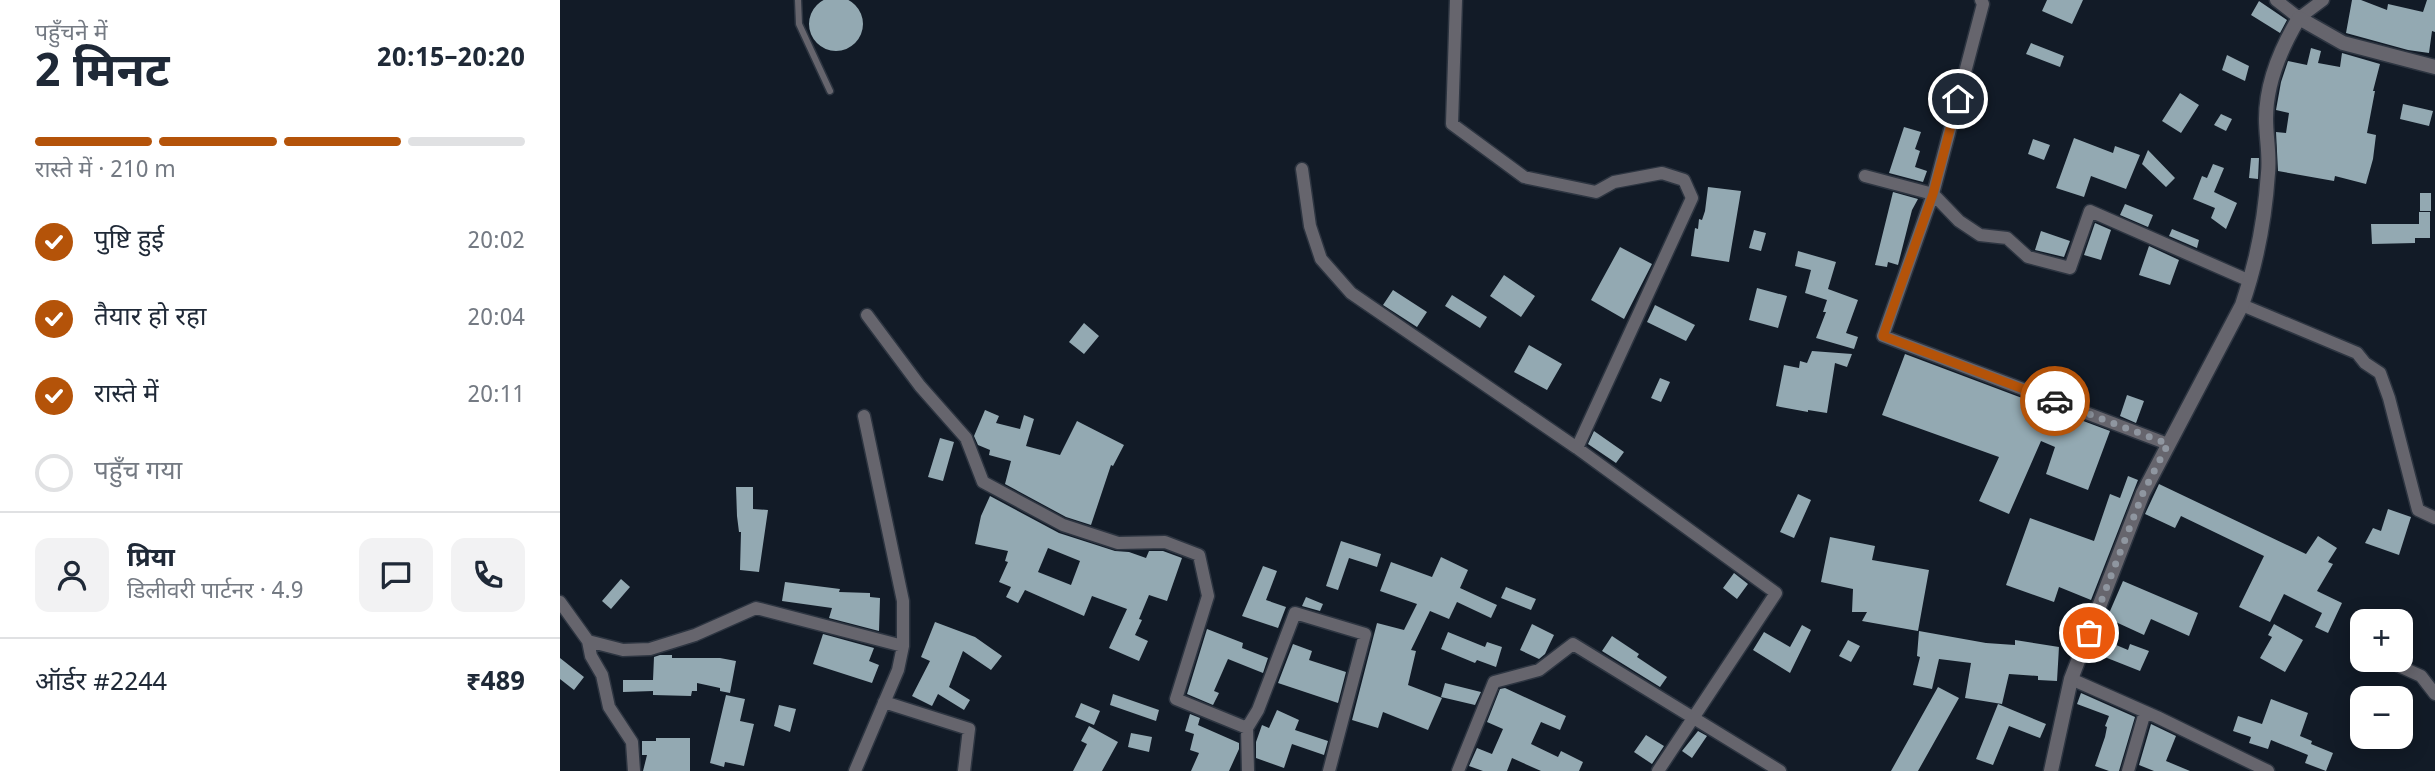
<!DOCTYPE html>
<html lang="hi">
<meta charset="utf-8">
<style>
body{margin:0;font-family:Georgia,"Noto Sans Devanagari",serif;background:#f2f2f3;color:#1f2937;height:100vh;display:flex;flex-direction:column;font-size:26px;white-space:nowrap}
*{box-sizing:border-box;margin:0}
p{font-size:23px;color:#747a83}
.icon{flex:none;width:38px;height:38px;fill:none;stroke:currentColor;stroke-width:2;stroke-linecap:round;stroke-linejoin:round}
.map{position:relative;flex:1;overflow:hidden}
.sheet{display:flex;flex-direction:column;background:#fff;width:560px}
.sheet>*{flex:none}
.controls{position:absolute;left:1790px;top:609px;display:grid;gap:14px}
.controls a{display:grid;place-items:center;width:63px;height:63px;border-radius:14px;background:#fff;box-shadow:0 4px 18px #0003;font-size:35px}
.pin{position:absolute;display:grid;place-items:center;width:60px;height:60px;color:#fff;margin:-30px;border:4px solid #fff;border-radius:50%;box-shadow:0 2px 7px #0007}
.courier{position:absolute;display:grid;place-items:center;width:70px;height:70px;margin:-35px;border:5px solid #b45309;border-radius:50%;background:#fff;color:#222;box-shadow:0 2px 9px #0007}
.headline em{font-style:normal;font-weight:700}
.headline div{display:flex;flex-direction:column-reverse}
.headline{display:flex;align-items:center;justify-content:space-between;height:119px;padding:0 35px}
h1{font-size:46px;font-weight:700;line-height:52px}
.bar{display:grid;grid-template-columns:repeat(4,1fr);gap:10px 7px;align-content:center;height:84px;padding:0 35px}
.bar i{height:9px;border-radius:5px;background:#e0e1e3}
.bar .current{background:#b45309}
.bar p{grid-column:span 4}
.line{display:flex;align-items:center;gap:18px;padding:0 35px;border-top:2px solid #e0e1e3}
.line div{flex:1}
.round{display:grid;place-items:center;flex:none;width:74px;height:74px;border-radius:14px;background:#f2f2f3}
ol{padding:0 35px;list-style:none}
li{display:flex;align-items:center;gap:21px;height:77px}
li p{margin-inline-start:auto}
li .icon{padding:7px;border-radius:50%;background:#b45309;color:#fff;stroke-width:4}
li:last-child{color:#747a83}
li i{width:38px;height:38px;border:4px solid #e0e1e3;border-radius:50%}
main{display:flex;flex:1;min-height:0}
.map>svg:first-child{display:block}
.building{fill:#93a9b2;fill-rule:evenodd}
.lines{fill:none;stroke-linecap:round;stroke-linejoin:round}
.service-casing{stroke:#2d3541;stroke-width:9}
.minor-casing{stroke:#2d3541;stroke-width:15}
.tertiary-casing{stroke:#2d3541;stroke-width:17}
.service{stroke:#66656d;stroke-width:6}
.minor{stroke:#66656d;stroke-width:12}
.tertiary{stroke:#66656d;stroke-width:14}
.done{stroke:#8f96a0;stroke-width:7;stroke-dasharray:0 12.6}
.route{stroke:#b45309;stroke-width:9}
</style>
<main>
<section class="sheet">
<div class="headline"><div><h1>2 मिनट</h1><p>पहुँचने में</p></div><em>20:15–20:20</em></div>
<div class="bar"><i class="current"></i><i class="current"></i><i class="current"></i><i></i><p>रास्ते में · 210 m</p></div>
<ol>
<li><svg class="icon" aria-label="check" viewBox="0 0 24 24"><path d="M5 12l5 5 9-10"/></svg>पुष्टि हुई<p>20:02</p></li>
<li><svg class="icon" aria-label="check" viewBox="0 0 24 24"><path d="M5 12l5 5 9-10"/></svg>तैयार हो रहा<p>20:04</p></li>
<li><svg class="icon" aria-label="check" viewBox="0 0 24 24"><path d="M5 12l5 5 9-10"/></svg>रास्ते में<p>20:11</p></li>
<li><i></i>पहुँच गया</li>
</ol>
<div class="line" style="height:126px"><a class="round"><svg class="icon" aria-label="person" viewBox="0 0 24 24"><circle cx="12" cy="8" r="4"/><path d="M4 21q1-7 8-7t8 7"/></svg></a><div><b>प्रिया</b><p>डिलीवरी पार्टनर · 4.9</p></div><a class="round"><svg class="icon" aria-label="chat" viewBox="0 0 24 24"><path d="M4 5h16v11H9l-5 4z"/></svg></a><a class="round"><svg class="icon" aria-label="phone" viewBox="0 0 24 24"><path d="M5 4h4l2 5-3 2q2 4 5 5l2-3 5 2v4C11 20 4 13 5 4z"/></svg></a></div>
<div class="line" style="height:91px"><div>ऑर्डर #2244</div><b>₹489</b></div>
</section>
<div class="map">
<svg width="1875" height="771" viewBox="0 0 1875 771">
<rect width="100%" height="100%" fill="#121b27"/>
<path class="building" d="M249 24a27 27 0 1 1 54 0a27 27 0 1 1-54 0Z
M1487 0H1523L1512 24 1482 11Z
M1792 0H1801L1827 10 1828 4 1863 12 1867 0H1875V32L1872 31 1869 53 1848 50 1786 33Z
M1699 1 1727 20 1720 33 1691 15Z
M1471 43 1504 56 1500 67 1466 54Z
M1751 48 1761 51 1758 63 1780 67 1782 53 1820 64 1813 91H1815L1807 133 1816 135 1813 159 1806 184 1775 176 1774 181 1718 171 1716 132 1726 133 1729 113 1716 110 1721 82 1728 61 1747 65Z
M1667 55 1689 66 1685 81 1662 70Z
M1620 93 1639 105 1621 133 1602 121Z
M1843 104 1873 111 1869 126 1840 119Z
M1661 114 1672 119 1666 131 1654 125Z
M1344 127 1361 132 1355 149 1360 151 1355 167 1367 171 1363 182 1329 173Z
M1514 138 1553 153 1555 146 1580 155 1566 189 1531 176 1524 197 1496 188Z
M1473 139 1490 145 1484 160 1468 154Z
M1588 150 1615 178 1606 187 1582 164Z
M1691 158H1699L1698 179 1689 178Z
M1653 164 1664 168 1654 192 1677 203 1666 229 1651 218 1655 208 1633 199 1642 176 1647 178Z
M1148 187 1181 191 1169 262 1131 256 1135 228 1138 229 1139 219 1142 220 1145 211Z
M1333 192 1358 199 1352 210 1338 265 1328 262 1327 267 1315 265Z
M1860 193H1871V211H1860Z
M1565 204 1593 215 1588 227 1560 215Z
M1859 212H1870V238H1855V243L1812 244 1811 224H1859Z
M1535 223 1551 230 1541 260 1524 255Z
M1612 229 1639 240 1637 248 1609 236Z
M1194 230 1206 233 1201 251 1189 248Z
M1481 231 1510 241 1504 257 1475 250Z
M1589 246 1619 260 1610 285 1579 275Z
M1060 247 1092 264 1064 319 1031 300Z
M1238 251 1276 262 1268 289 1298 300 1286 333 1298 337 1294 349 1256 338 1266 312H1263L1267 300 1245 293 1251 270 1235 266Z
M944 275 975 296 961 317 930 296Z
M1197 288 1227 296 1218 328 1189 320Z
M833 290 867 312 857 327 823 305Z
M892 295 927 317 920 328 885 306Z
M1095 305 1135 325 1126 341 1087 322Z
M524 323 539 336 524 354 509 342Z
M969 345 1002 364 987 390 954 372Z
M1252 351 1292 354 1287 367 1275 363 1267 413 1248 410V412L1216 406 1224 365 1239 368 1240 361 1247 363Z
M1345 354 1550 431 1528 490 1486 474 1495 447 1481 441 1449 514 1419 501 1439 457 1322 415Z
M1100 378 1110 382 1101 402 1091 398Z
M1567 395 1584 401 1576 423 1560 416Z
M425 410 439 416 436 423 460 429 464 415 474 419 466 446 500 455 517 421 564 445 553 466 551 465 531 525 506 517 445 484 451 461 429 455 430 450 418 445 414 436Z
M1034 431 1064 452 1056 463 1028 444Z
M380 438 394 442 383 481 368 477Z
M1568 476 1578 480 1531 600 1499 587 1494 602 1446 585 1470 518 1534 541 1550 494 1560 498Z
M1599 484 1746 554 1758 536 1777 548 1768 562 1773 564 1757 591 1782 603 1768 633 1755 627 1762 613 1724 594 1710 622 1679 607 1704 556 1621 516 1615 528 1585 514Z
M176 487H193V509L208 510 199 572 180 570 181 532H179L177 516Z
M1238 494 1251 500 1234 538 1220 532Z
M430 496 499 533 555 551 569 552 586 558 589 551H603L622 558 607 601 589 595 579 619 582 620 575 635 588 641 579 661 549 648 567 609 532 596 524 616 465 590 458 603 446 597 451 587 439 582 448 562 445 561 448 551 415 544 421 516ZM488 548 520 561 511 585 478 572Z
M1828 509 1851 517 1839 555 1805 543 1813 528 1821 531Z
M1270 537 1315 546 1312 560 1369 570 1358 631 1302 621 1307 612H1292L1293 589 1261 582Z
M781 541 821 554 817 567 789 558 778 590 766 586Z
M881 557 908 570 900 588 937 605 931 618 897 602 889 619 870 611 851 650 856 651 848 685 882 698 868 730 823 712 818 728 792 720 817 623 844 630 857 604 820 591 831 562 872 577Z
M703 566 717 571 706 600 726 607 718 628 682 616Z
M1174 573 1188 584 1177 599 1163 588Z
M61 579 70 587 51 609 42 601Z
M1563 581 1638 613 1629 636 1591 619 1584 635 1547 618Z
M225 582 280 589 279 592 310 593V597L320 598 319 631 269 618 272 608 222 601Z
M946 587 976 599 971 610 941 598Z
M746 597 763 604 760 611 742 606Z
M375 622 415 637 442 656 431 670 403 651 389 687 410 700 404 710 378 694 372 706 352 696 370 661 361 657Z
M972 624 994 635 985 654 979 659 960 650Z
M1714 624 1743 640 1725 672 1700 658 1712 637 1708 635Z
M1242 625 1251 630 1230 673 1193 650 1204 632 1230 647Z
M647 629 683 643 682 648 708 658 703 673 668 659 654 691 659 693 653 705 627 694Z
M1359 631 1426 643 1455 645V640L1499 647 1497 681 1478 680V676L1449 674 1442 704 1405 698 1411 663 1379 659 1372 689 1353 685 1360 657 1357 656Z
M888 632 925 647 927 642 942 647 936 667 917 660 915 663 881 649Z
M263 634 314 648 309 661 319 665 312 683 253 664Z
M1052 636 1079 654 1077 657 1107 677 1100 687 1042 651Z
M1537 637 1568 650 1570 644 1589 651 1580 671 1532 652Z
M1288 640 1300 646 1291 662 1279 656Z
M733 644 752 651 749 660 786 672 778 703 718 683Z
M100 655H112V658H160L176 661 170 693 160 691V688L137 683V691H132L131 696 93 695V691L63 692V680H93L94 657Z
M0 658 24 677 14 690 0 679Z
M885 683 921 692 915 705 881 697Z
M1378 687 1399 698 1358 771H1331Z
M945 688 1006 716 1000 730 981 722 971 744 998 757 1001 751 1023 762 1019 771H981L952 758 947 771H923L909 766 917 748 932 754 943 729 927 722 940 689Z
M1521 693 1575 717 1559 771H1549L1535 766 1545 737 1547 727 1545 726 1549 716 1517 704Z
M553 694 599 710 596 721 550 705Z
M166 695 185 699 180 721 194 724 184 766 165 762 164 767 150 763Z
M1711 699 1748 713 1740 736 1752 741 1751 744 1773 753 1766 771 1745 763 1748 755 1711 740 1708 749 1689 743 1691 737 1673 731 1678 716 1702 724Z
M521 703 540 711 534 725 515 717Z
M1438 704 1486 724 1480 738 1449 726 1433 765 1416 759Z
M219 705 236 709 230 732 214 726Z
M717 710 739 720 735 730 768 741 764 755 732 744 724 768 696 758V742L702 725 709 728Z
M630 714 640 718 638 725 679 743V749L669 771H631L639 753 630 750 634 734 625 731Z
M1591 724 1616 736 1606 761 1630 771H1594L1579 765Z
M529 726 558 742 542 771H513L527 744 521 741Z
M1138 731 1147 736 1132 758 1122 751Z
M571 733 592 737 589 752 568 747Z
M1086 735 1104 746 1092 764 1074 752Z
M96 738H130V771H83L87 755H82V741H96Z"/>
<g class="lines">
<defs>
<path id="service" d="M238 0 239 24 270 91"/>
<path id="minor" d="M896 0 892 124 964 177 1036 192 1054 182 1102 173 1124 180 1132 198 1017 448 1216 593 1098 771
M1421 0 1423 4 1373 194 1323 336 1608 444
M1716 0 1739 18
M1739 18 1763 0
M742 169 750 226 761 259 791 293 1017 448
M1305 176 1373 194 1399 221 1420 235 1447 238 1468 257 1510 268 1530 211 1690 281
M1682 305 1797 353 1805 363 1820 373 1829 398 1858 510 1875 518
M307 315 360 386 406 438 423 482 503 525 558 543 605 542 639 555 648 596 616 699 687 728 698 710 735 613 805 634 769 771
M0 602 28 641 31 656 42 675 49 707 72 742 74 771
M28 641 63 650 90 649 135 635 196 608 343 646
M1828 661 1861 676 1875 694
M1511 679 1597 717 1708 771
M324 702 409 729 404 771
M687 728 688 771
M295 771 338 670 343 646V601L304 416
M898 771 934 682 979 670 1013 644 1220 771
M1568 771 1585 712"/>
<path id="tertiary" d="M1491 771 1511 679 1583 493 1682 305C1697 262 1705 218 1708 173 1710 155 1706 137 1706 119 1706 84 1721 48 1739 18L1783 43 1875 67"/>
</defs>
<use href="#service" class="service-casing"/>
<use href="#minor" class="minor-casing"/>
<use href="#tertiary" class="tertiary-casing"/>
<use href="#service" class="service"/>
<use href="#minor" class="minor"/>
<use href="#tertiary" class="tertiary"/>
</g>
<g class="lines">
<path class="done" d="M1495 401 1608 444 1583 493 1529 633"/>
<path class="route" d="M1398 99 1373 194 1323 336 1495 401"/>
</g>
</svg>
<div class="controls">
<a>+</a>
<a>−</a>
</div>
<div class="pin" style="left:1529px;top:633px;background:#ea580c"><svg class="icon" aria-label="bag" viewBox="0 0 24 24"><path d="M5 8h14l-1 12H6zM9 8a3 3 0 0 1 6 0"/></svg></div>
<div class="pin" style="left:1398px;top:99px;background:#1f2937"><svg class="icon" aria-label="home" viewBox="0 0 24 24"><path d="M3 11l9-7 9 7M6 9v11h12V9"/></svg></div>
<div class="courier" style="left:1495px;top:401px"><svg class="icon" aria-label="car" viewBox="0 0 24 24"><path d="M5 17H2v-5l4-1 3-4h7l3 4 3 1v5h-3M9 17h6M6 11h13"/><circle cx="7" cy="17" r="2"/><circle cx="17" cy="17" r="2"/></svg></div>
</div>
</main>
